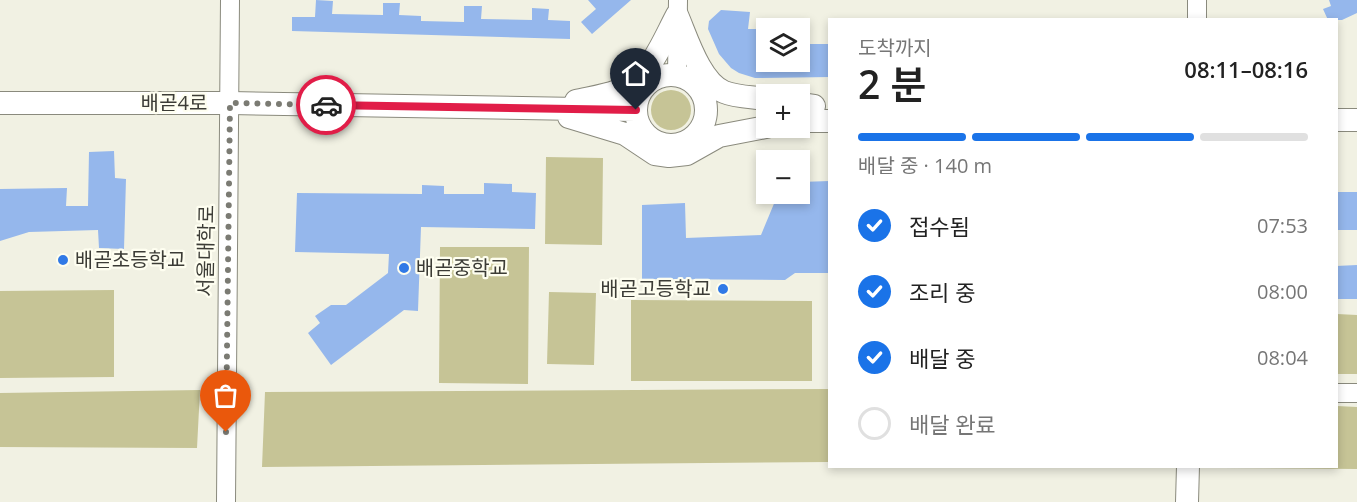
<!DOCTYPE html>
<html lang="ko">
<meta charset="utf-8">
<style>
body{margin:0;font-family:"Open Sans","Noto Sans KR",sans-serif;background:#f6f6f6;color:#222;height:100vh;display:flex;flex-direction:column;font-size:22px;white-space:nowrap}
*{box-sizing:border-box;margin:0}
p{font-size:20px;color:#767676}
.icon{flex:none;width:33px;height:33px;fill:none;stroke:currentColor;stroke-width:2;stroke-linecap:round;stroke-linejoin:round}
.map{position:relative;flex:1;overflow:hidden}
.details{position:absolute;left:828px;top:18px;width:510px;height:450px;display:flex;flex-direction:column;background:#fff;border-radius:0px;box-shadow:0 3px 9px #0003}
.details>*{flex:none}
.controls{position:absolute;left:756px;top:18px;display:grid;gap:12px}
.controls a{display:grid;place-items:center;width:54px;height:54px;border-radius:0px;background:#fff;box-shadow:0 3px 9px #0003;font-size:30px}
.pin{position:absolute;display:grid;place-items:center;width:51px;height:51px;color:#fff;margin:-62px -26px;border-radius:50% 50% 50% 0;rotate:-45deg;box-shadow:0 0 6px #0007}
.pin .icon{rotate:45deg}
.courier{position:absolute;display:grid;place-items:center;width:60px;height:60px;margin:-30px;border:4px solid #e11d48;border-radius:50%;background:#fff;color:#222;box-shadow:0 2px 8px #0007}
.headline em{font-style:normal;font-weight:600}
.headline div{display:flex;flex-direction:column-reverse}
.headline{display:flex;align-items:center;justify-content:space-between;height:102px;padding:0 30px}
h1{font-size:39px;font-weight:600;line-height:45px}
.bar{display:grid;grid-template-columns:repeat(4,1fr);gap:9px 6px;align-content:center;height:72px;padding:0 30px}
.bar i{height:8px;border-radius:4px;background:#e0e0e0}
.bar .selected{background:#1a73e8}
.bar p{grid-column:span 4}
ol{padding:0 30px;list-style:none}
li{display:flex;align-items:center;gap:18px;height:66px}
li p{margin-inline-start:auto}
li .icon{padding:6px;border-radius:50%;background:#1a73e8;color:#fff;stroke-width:4}
li:last-child{color:#767676}
li i{width:33px;height:33px;border:3px solid #e0e0e0;border-radius:50%}
.map>svg:first-child{display:block}
.green{fill:#c6c496}
.building{fill:#95b7ec}
.lines{fill:none;stroke-linecap:round;stroke-linejoin:round}
.minor-casing{stroke:#8a8a7d;stroke-width:20}
.major-casing{stroke:#8a8a7d;stroke-width:24}
.minor{stroke:#fff;stroke-width:18}
.major{stroke:#fff;stroke-width:22}
.done{stroke:#7b7b73;stroke-width:6;stroke-dasharray:0 10.8}
.route{stroke:#e11d48;stroke-width:8}
.poi-dot{fill:#3079e6;stroke:#fefef0;stroke-width:2}
.labels{text-anchor:middle;stroke-width:4.5;stroke-linejoin:round;paint-order:stroke}
.street-label{font-size:20px;fill:#3c3c36;stroke:#fefef0}
.poi-label{font-size:20px;fill:#3c3c36;stroke:#fefef0;text-anchor:start}
</style>
<div class="map">
<svg width="1357" height="502" viewBox="0 0 1357 502">
<rect width="100%" height="100%" fill="#f1f1e3"/>
<path class="green" d="M651 110a20 20 0 1 1 40 0a20 20 0 1 1-40 0Z
M546 157 603 158 602 245 545 244Z
M440 247H529L528 384 439 383Z
M114 290V377L0 378V291Z
M549 292 596 293 594 365 547 364Z
M631 300 812 301V381H631Z
M1337 314 1357 315V374H1337Z
M829 389V462L262 467 265 392Z
M200 390 197 448 0 447V393Z
M1337 406 1357 407V469L1222 468V466H1336Z"/>
<path class="building" d="M316 0 333 1 332 14 383 15V3H400L399 15 421 16V21L464 22V6H482L481 19 532 20V8L549 9 548 20 570 21V39L292 31V17H315Z
M588 0H631L592 34 581 22 596 9Z
M1329 0H1357V13L1342 20H1328L1323 9 1331 6Z
M721 10 750 12 748 29H759L757 42H766V62H801L802 44H830V77L755 78 739 73 731 68 719 54 708 29 709 21Z
M114 151 115 178 126 179 124 249 99 248 98 230 29 232 0 241V189L67 188 66 206H88L89 152Z
M830 181V273H795L785 280 642 279V205L685 203 686 238 761 235 778 194H800V182Z
M484 183 512 184V192L536 193 535 229 421 227 418 311 404 310 331 365 308 333 320 323 315 316 331 305H346L388 273 389 254 295 252 297 193 422 194V185L444 186V194H484Z
M1336 192H1357V230H1336Z
M1357 265V299H1336V266Z"/>
<g class="lines">
<defs>
<path id="minor" d="M1197 20V0
M677 75 678 0
M1336 393H1357
M226 502 230 0"/>
<path id="major" d="M677 15C687 38 700 82 724 92 736 97 753 97 766 99
M636 110a35 35 0 1 1 70 0a35 35 0 1 1-70 0Z
M576 101C589 98 604 96 617 91 649 80 662 43 677 15
M0 103H230L635 110
M800 104 814 106
M569 117 625 134 655 154 669 156 687 154 719 136 766 127
M1336 120H1357
M800 121H830
M1187 502 1188 466"/>
</defs>
<use href="#minor" class="minor-casing"/>
<use href="#major" class="major-casing"/>
<use href="#minor" class="minor"/>
<use href="#major" class="major"/>
</g>
<g class="lines">
<path class="done" d="M226 432 230 103 326 105"/>
<path class="route" d="M326 105 636 110"/>
</g>
<g class="poi-dot">
<circle cx="63" cy="260" r="6"/>
<circle cx="404" cy="268" r="6"/>
<circle cx="723" cy="289" r="6"/>
</g>
<g class="labels">
<g class="street-label">
<text x="174" y="110">배곧4로</text>
<text transform="translate(206 251) rotate(-89)" y="7">서울대학로</text>
</g>
<g class="poi-label">
<text x="75" y="267">배곧초등학교</text>
<text x="416" y="275">배곧중학교</text>
<text x="711" y="296" text-anchor="end">배곧고등학교</text>
</g>
</g>
</svg>
<div class="controls">
<a><svg class="icon" aria-label="layers" viewBox="0 0 24 24"><path d="M12 4l9 5-9 5-9-5zM3 14l9 5 9-5"/></svg></a>
<a>+</a>
<a>−</a>
</div>
<div class="pin" style="left:226px;top:432px;background:#ea580c"><svg class="icon" aria-label="bag" viewBox="0 0 24 24"><path d="M5 8h14l-1 12H6zM9 8a3 3 0 0 1 6 0"/></svg></div>
<div class="pin" style="left:636px;top:110px;background:#1f2937"><svg class="icon" aria-label="home" viewBox="0 0 24 24"><path d="M3 11l9-7 9 7M6 9v11h12V9"/></svg></div>
<div class="courier" style="left:326px;top:105px"><svg class="icon" aria-label="car" viewBox="0 0 24 24"><path d="M5 17H2v-5l4-1 3-4h7l3 4 3 1v5h-3M9 17h6M6 11h13"/><circle cx="7" cy="17" r="2"/><circle cx="17" cy="17" r="2"/></svg></div>
<section class="details">
<div class="headline"><div><h1>2 분</h1><p>도착까지</p></div><em>08:11–08:16</em></div>
<div class="bar"><i class="selected"></i><i class="selected"></i><i class="selected"></i><i></i><p>배달 중 · 140 m</p></div>
<ol>
<li><svg class="icon" aria-label="check" viewBox="0 0 24 24"><path d="M5 12l5 5 9-10"/></svg>접수됨<p>07:53</p></li>
<li><svg class="icon" aria-label="check" viewBox="0 0 24 24"><path d="M5 12l5 5 9-10"/></svg>조리 중<p>08:00</p></li>
<li><svg class="icon" aria-label="check" viewBox="0 0 24 24"><path d="M5 12l5 5 9-10"/></svg>배달 중<p>08:04</p></li>
<li><i></i>배달 완료</li>
</ol>
</section>
</div>
